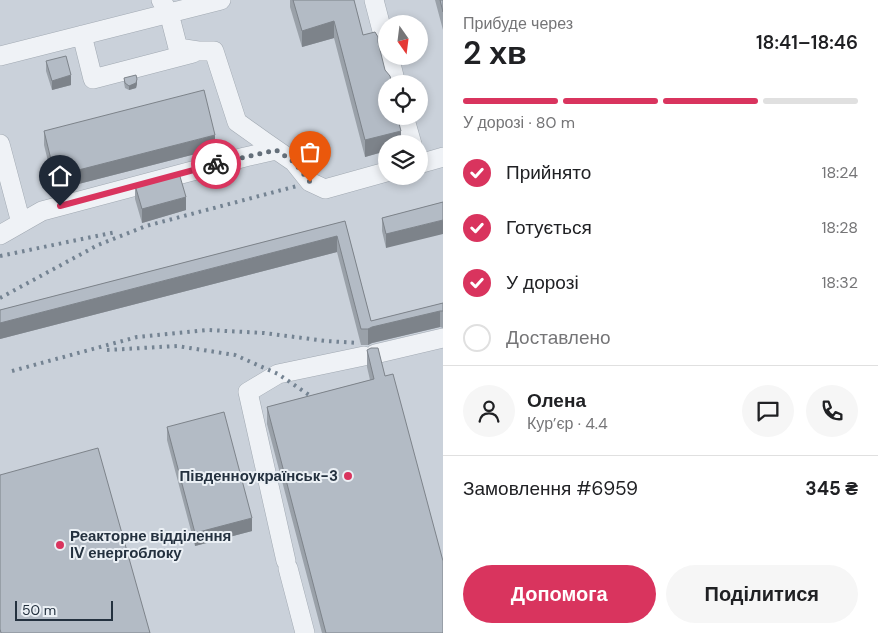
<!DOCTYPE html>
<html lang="uk">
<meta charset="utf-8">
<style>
body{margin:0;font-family:"DM Sans",sans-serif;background:#f6f6f6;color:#202124;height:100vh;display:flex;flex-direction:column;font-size:19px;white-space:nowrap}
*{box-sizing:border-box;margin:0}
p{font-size:16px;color:#757577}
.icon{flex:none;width:28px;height:28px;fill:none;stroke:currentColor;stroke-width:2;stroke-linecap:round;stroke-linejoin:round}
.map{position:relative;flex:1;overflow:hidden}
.panel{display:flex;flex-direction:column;background:#fff;width:435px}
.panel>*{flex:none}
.needle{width:32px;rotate:166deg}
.tools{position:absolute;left:378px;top:15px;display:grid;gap:10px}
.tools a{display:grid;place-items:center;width:50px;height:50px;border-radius:50%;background:#fff;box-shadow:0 2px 8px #0003;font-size:25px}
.scale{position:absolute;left:15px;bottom:12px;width:98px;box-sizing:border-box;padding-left:5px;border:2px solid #24313f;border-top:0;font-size:14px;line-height:18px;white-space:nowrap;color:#24313f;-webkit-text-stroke:4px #ebf0f5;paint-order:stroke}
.pin{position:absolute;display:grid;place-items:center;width:42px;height:42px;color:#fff;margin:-51px -21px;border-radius:50% 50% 50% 0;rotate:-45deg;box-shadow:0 0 5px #0007}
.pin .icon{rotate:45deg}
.courier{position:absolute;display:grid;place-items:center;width:50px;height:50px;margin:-25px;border:4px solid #d9345e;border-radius:50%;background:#fff;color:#222;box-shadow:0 1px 6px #0007}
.head em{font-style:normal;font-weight:600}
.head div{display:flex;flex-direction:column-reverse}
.head{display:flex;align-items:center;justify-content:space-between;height:85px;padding:0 20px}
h1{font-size:32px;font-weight:600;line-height:38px}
.bar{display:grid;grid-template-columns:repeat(4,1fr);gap:8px 5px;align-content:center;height:60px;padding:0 20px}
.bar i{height:6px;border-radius:4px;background:#e0e0e0}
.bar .on{background:#d9345e}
.bar p{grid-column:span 4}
.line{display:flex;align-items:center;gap:12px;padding:0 20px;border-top:1px solid #e0e0e0}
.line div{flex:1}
.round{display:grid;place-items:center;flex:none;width:52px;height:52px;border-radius:26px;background:#f6f6f6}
ol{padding:0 20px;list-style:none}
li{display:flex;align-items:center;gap:15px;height:55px}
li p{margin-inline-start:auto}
li .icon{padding:5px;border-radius:50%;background:#d9345e;color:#fff;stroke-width:4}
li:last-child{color:#757577}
li i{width:28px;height:28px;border:2px solid #e0e0e0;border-radius:50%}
.action{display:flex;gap:10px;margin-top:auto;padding:10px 20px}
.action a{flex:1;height:58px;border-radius:30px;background:#d9345e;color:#fff;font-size:20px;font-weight:600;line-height:58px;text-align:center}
.action a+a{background:#f6f6f6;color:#202124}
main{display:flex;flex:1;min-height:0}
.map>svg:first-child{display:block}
.built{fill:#cad1da;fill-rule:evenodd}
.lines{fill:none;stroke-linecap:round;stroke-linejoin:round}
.minor-casing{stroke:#a1a9b2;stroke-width:20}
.minor{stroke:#eff2f6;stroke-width:19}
.rail{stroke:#748392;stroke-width:4;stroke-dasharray:2.5 5;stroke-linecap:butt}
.wall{fill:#9aa1a9}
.shaded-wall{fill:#7d838a}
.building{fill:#b3bbc5;stroke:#7d838a}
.done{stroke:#646f7a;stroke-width:5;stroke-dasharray:0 9}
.route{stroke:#d9345e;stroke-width:6}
.poi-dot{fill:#d9345e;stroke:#ebf0f5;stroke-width:2}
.labels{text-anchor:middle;stroke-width:4;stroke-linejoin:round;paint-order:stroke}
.poi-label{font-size:15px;font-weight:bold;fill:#24313f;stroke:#ebf0f5;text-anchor:end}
</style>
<main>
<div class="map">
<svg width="443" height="633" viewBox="0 0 443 633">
<rect width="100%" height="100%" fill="#dce2e8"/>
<path class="built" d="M0 0H443V633H0ZM386 24H419V56H386ZM386 84H419V116H386ZM386 144H419V176H386Z"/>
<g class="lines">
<defs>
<path id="minor" d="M161 0 169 13 178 48 198 51H214L237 122 265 142 294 162 310 182 325 189 386 172
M374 0 386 46
M82 35 93 79 193 53
M0 56 221 0
M389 56 396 84
M404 116 412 144
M0 144 21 223
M419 164 443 157
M0 235 42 211 245 157 276 150
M375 354 443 338
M286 561 248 392 278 374 364 356
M288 568 305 633"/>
</defs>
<use href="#minor" class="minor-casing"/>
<use href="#minor" class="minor"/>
<path class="rail" d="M0 256 116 232
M0 298 98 245 146 226 297 186
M107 350 177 346 235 355 278 374 321 403
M12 371 137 337 208 330 264 333 326 341 359 343"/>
</g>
<path class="wall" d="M290 0H354L363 35 378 42 386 84 401 144H386V151L365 157 334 38 302 47 290 7Z
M435 0H443V30Z
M46 61 71 85 52 90 46 71Z
M124 78 137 84 136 88 129 90 125 88 124 83Z
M44 131 215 149 55 190 44 145Z
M135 185 186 210 142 223 135 199Z
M443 202 386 248 382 231V218Z
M345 221 371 321 443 303V328L440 327 372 343 368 345H361L337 252 0 339V310Z
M367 350 385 376 443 633H322L267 424V407L370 380 367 367Z
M167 427 252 531 195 546 167 440Z"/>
<path class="shaded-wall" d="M334 21V38L302 47V31Z
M71 75V85L52 90V81Z
M137 79V84L136 88 129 90V86Z
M401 131V144H386V151L365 157V140Z
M215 135V149L55 190V176Z
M186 197V210L142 223V209Z
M443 220V234L386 248V234Z
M337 236V252L0 339V323Z
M440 311V327L372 343 368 345V329L372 327Z
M252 518V531L195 546V533Z"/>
<path class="building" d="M293 0H354L363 35 375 32 378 37V42L385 70 390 76 392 84H386V116H397L401 131 365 140 334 21 302 31Z
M440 0H443V12Z
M66 56 71 75 52 81 46 61Z
M136 75 137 79 136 83 129 86 125 83 124 78Z
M204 90 215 135 55 176 44 131Z
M179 173 186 197 142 209 135 185Z
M443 202V220L386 234 382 218Z
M345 221 371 321 443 303V311H440L372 327 368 329H361L337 236 0 323V310Z
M371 348H378L385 376 393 374 443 561V633H326L267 407 374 379 367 350Z
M224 412 252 518 195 533 167 427Z
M98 448 150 633H1L0 629V475Z"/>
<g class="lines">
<path class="done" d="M216 164 276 150 294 162 310 182"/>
<path class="route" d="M60 206 216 164"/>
</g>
<g class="poi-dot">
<circle cx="348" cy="476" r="5"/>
<circle cx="60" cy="545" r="5"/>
</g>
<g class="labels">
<g class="poi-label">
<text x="338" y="481">Південноукраїнськ-3</text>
<text x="70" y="541" text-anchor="start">Реакторне відділення<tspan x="70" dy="17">IV енергоблоку</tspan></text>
</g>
</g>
</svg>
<div class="tools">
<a><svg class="needle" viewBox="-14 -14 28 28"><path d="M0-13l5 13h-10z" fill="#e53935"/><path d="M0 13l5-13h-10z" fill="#757577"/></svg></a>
<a><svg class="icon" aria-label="locate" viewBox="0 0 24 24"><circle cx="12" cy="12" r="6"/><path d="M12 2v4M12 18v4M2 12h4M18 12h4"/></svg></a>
<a><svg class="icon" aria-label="layers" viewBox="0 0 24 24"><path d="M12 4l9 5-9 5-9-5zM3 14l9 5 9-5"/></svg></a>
</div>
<div class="scale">50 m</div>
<div class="pin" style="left:310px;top:182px;background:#ea580c"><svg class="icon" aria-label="bag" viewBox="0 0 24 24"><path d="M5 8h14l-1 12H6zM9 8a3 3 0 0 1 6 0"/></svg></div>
<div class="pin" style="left:60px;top:206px;background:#1f2937"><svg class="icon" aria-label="home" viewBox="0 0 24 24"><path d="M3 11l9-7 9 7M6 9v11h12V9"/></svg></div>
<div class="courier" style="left:216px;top:164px"><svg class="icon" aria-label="bike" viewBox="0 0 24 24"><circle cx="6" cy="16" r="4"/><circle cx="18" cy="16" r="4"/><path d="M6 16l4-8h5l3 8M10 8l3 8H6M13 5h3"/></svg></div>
</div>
<section class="panel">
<div class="head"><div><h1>2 хв</h1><p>Прибуде через</p></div><em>18:41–18:46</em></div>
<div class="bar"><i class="on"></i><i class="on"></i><i class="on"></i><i></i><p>У дорозі · 80 m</p></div>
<ol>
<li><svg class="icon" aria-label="check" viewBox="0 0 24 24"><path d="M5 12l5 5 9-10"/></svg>Прийнято<p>18:24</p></li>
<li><svg class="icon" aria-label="check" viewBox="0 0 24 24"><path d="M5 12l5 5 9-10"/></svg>Готується<p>18:28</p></li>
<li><svg class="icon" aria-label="check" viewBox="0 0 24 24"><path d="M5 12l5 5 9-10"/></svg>У дорозі<p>18:32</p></li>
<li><i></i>Доставлено</li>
</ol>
<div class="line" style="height:90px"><a class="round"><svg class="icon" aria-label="person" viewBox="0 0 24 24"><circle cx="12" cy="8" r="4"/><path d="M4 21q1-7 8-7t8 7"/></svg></a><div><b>Олена</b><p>Кур’єр · 4.4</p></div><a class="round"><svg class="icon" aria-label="chat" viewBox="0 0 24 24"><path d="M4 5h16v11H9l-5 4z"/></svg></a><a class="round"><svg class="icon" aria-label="phone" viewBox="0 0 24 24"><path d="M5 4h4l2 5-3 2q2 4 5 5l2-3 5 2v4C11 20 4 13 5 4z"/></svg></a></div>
<div class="line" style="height:65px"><div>Замовлення #6959</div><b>345 ₴</b></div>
<div class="action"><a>Допомога</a><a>Поділитися</a></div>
</section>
</main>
